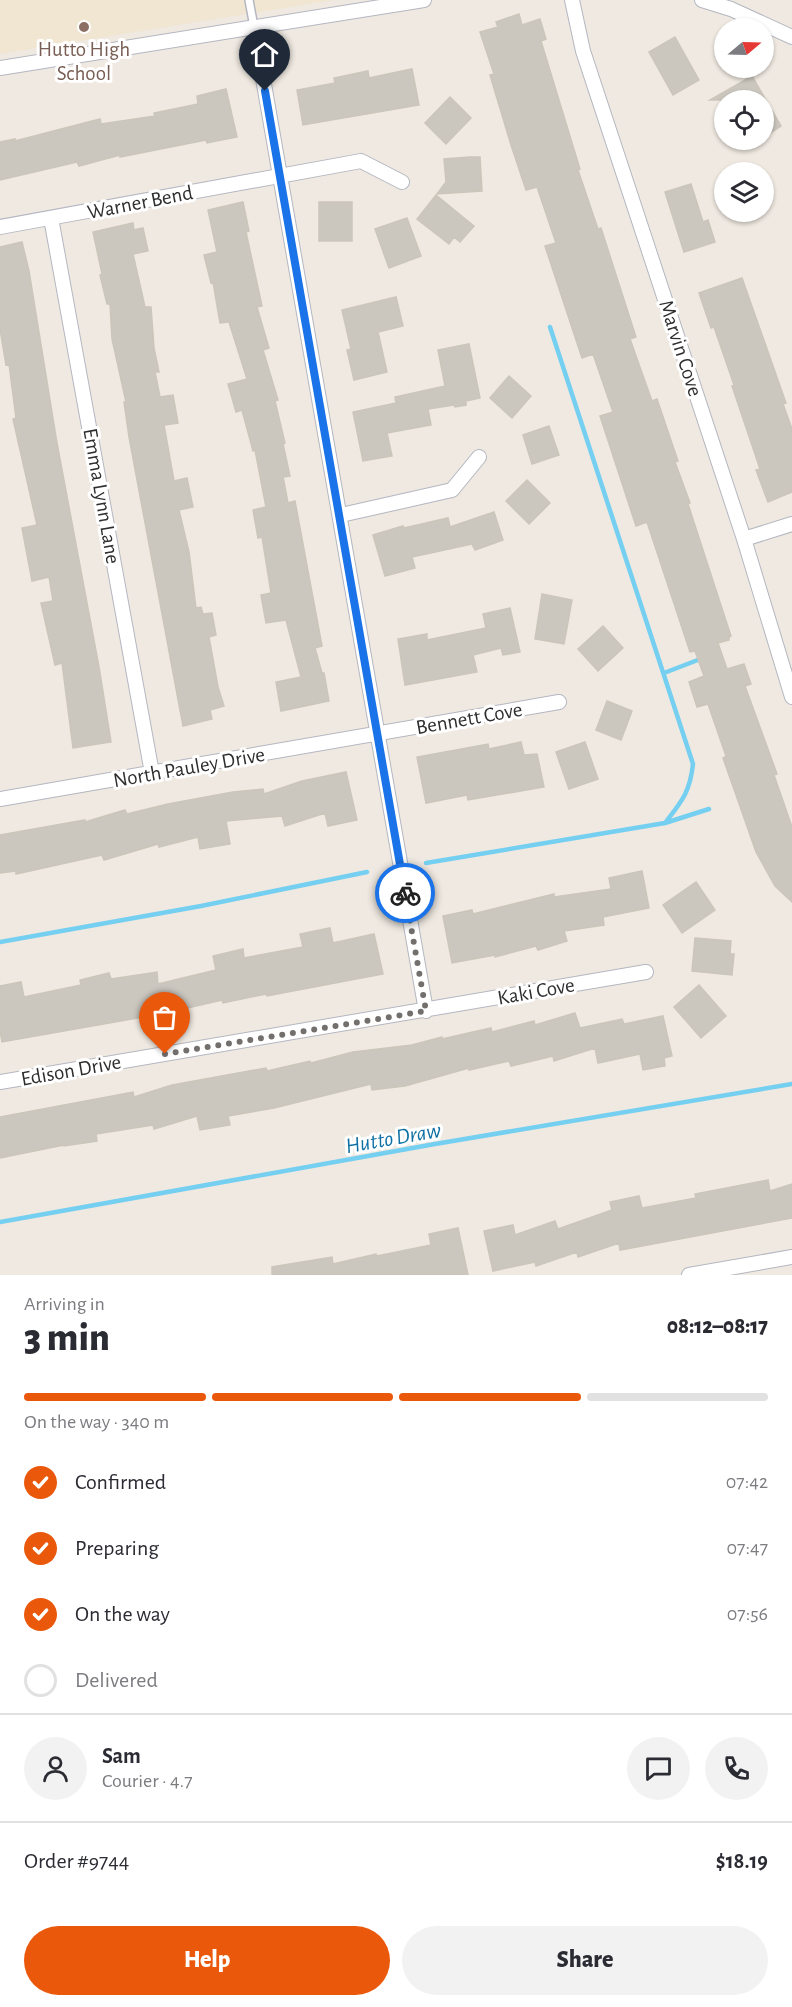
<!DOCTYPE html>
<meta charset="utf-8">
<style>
body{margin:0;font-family:"Alegreya Sans",sans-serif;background:#f2f2f3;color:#2b2b33;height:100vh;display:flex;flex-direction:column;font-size:22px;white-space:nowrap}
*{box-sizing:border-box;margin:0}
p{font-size:20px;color:#7c7c81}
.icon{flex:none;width:33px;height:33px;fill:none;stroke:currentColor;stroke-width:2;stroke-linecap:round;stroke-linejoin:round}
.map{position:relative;height:1275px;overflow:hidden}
.drawer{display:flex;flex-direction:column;background:#fff;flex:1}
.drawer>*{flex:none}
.needle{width:39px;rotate:71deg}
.fabs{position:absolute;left:714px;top:18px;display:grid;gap:12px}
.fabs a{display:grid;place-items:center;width:60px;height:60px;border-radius:50%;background:#fff;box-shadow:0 2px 4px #0004;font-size:30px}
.pin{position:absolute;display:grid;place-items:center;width:51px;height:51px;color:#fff;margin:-62px -26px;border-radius:50% 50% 50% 0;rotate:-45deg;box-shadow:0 0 6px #0007}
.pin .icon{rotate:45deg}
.courier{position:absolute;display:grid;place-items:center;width:60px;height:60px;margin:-30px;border:4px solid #1a73e8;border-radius:50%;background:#fff;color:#222;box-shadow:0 2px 8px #0007}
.head em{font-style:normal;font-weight:800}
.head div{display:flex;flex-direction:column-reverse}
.head{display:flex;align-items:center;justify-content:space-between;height:102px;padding:0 24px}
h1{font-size:39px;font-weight:800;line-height:45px}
.bar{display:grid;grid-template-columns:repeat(4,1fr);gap:9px 6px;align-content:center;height:72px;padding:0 24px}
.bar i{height:8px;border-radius:4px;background:#e1e1e2}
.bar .current{background:#ea580c}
.bar p{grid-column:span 4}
.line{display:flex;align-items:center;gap:15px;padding:0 24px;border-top:2px solid #e1e1e2}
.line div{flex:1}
.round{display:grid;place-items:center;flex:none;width:63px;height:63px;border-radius:32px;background:#f2f2f3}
ol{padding:0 24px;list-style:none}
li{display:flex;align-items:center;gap:18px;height:66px}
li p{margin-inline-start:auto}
li .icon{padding:6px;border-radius:50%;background:#ea580c;color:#fff;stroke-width:4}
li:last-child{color:#7c7c81}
li i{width:33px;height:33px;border:3px solid #e1e1e2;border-radius:50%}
.action{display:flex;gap:12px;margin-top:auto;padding:12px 24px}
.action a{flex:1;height:69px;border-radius:36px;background:#ea580c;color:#fff;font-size:24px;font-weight:800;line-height:69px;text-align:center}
.action a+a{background:#f2f2f3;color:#2b2b33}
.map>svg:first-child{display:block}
.education{fill:#f0e6d1}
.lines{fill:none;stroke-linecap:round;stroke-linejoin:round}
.stream{stroke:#75cff0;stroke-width:4.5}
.building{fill:#cbc7bf;stroke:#cbc5ba;stroke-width:1.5}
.lane-casing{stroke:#b4b7c1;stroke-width:10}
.street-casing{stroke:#b4b7c1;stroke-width:16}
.lane{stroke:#fff;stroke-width:7}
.street{stroke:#fff;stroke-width:14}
.done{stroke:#726f6d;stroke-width:6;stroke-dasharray:0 10.8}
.route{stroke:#1a73e8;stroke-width:8}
.education-dot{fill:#8d6e63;stroke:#fff;stroke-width:2}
.labels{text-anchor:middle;stroke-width:6;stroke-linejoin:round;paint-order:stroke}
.education-label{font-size:21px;fill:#785e54;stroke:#fff}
.street-label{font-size:21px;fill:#2e2e2e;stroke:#fff}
.water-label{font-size:22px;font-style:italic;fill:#0d6fa3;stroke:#fff}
</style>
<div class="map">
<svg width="792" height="1275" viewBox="0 0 792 1275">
<rect width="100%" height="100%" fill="#efe9e1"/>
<path class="education" d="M0 0H334L0 54Z"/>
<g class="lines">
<path class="stream" d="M550 327 693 764C690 792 682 801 665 823
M664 673 703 658
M426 863 665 823 709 809
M0 942 201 906 367 872
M0 1222 435 1144 792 1084"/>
</g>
<path class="building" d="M519 14 522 25 540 19 546 39 541 41 580 169 578 170 598 229 601 228 636 337 630 339 652 401 657 399 678 461 675 462 690 503 688 504 731 636 729 637V640L718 643 727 669 744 664 751 684 745 686 777 774 774 775 792 827V902L775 886 756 852 723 758 726 756 708 704 697 707 689 682 704 676 695 651 690 652 647 522 636 526 600 416 613 412 593 354 582 358 545 246 556 243 537 187 526 190 511 145 490 75 494 74 480 32 498 27 496 22Z
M675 37 699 80 673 95 649 52Z
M412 69 419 105 303 125 297 90 335 83 334 78 368 71 369 78Z
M752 76 781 126 764 137V100H710Z
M226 89 237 137 207 143 206 140 120 157V155L79 166 77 162 0 180V142L15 139V141L100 119 101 124 155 116 154 113 198 104 197 96Z
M450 97 471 118 446 144 425 123Z
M470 157H480L482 191 437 194 446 182 444 159Z
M691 184 703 222 708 220 715 242 684 252 665 192Z
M436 195 474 226 460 242 454 237 449 244 417 219Z
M243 202 249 231 246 232 262 306 257 307 269 348 263 350 278 400 275 401 285 443 283 444 290 476 283 477 288 503 295 501 322 646 315 648 322 673H324L329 701 281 711 276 682 301 677 286 620 266 623 261 595 271 593 262 537 258 538 253 510 266 507 255 450 253 451 242 410 236 412 228 384 247 379 229 322 220 323 213 282 211 283 204 255 217 252 208 210Z
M319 202H352V241H319Z
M407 218 421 256 389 268 375 229Z
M133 223 134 230 143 228 148 251 133 254 145 307H151L154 348 159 372H155L160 397 173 395 178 423 164 425 174 481 187 478 193 507 179 510 189 552 196 608 201 607 203 614 212 613 216 635 209 637 218 687 224 706 210 710 212 719 183 726 129 437 124 402H126L112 339 110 304H107L100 275 102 274 93 232Z
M22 242 29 271 57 443 99 667 111 742 73 748 62 663 55 665 41 603 53 601 49 577 32 581 22 528 37 525 13 419 16 418 9 364 6 365 0 329V247Z
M742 278 786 403 783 404 792 429V492L768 502 756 470 760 469 732 386 734 385 714 327 711 328 699 293Z
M396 297 403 326 378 332 387 372 354 380 347 350 351 349 342 310Z
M469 344 480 398 466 401V405L455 407 454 405 428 409 431 425 387 433 392 456 363 461 353 412 396 403 395 397 445 386 438 350Z
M509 376 531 396 512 418 490 398Z
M549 426 559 455 532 464 523 435Z
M527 480 550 503 529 524 506 501Z
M494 512 503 540 475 550 472 544 412 557 415 568 385 576 373 535 403 526 404 528 448 518 450 527Z
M542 594 572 600 564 644 535 639Z
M510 608 520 652 503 655 501 648 473 655 477 672 405 685 398 639 427 634V640L486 628 483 614Z
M603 626 623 648 598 671 578 649Z
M607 701 632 711 621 740 596 730Z
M521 742 524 755 537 754 544 787 468 800 467 795 426 803 417 757 488 744 489 749Z
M585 742 598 779 569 789 556 752Z
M346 772 357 820 328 826 325 813 285 826 282 816 226 821 230 844 200 849 198 837 159 847 158 844 104 860 102 855 16 874V871L0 873V835L85 820V822L125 810 127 814 168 804 233 792 263 789 264 794 302 781Z
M642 871 649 908 603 917 604 925 564 931 567 941 538 950 536 946 495 957V955L452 963 443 916 472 910 473 914 554 894V897L611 889 609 878Z
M696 882 715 910 682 933 663 905Z
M330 928 333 943 374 934 383 974 267 996 266 994 223 1003 222 1000 166 1013 2 1042 0 1030V986L21 982 24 997 81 985 80 980 109 973 111 979 157 972 158 984 216 970 213 956 243 949 244 958 303 947 300 934Z
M695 938 731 941 730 954H734L732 975 692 971Z
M699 985 726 1016 701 1038 674 1007Z
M575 1013 580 1028 622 1019 624 1024 663 1016 672 1056 664 1058 665 1066 643 1070 640 1054 598 1063 595 1048 554 1061 553 1056 511 1066 509 1061 469 1070V1068L405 1086 372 1090 371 1084 274 1108 228 1116 230 1125 200 1130 197 1116 154 1129 153 1125 96 1134 97 1141 64 1146V1145L0 1158V1117L133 1092 134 1097 172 1085 266 1068 267 1071 310 1061 311 1063 353 1052 412 1045 442 1037V1039L491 1028 492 1032 534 1021 535 1025Z
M768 1180 770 1191 792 1184V1218L620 1250 619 1243 578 1257 577 1252 536 1266 535 1262 493 1271 484 1231 513 1225 515 1235 555 1221 558 1229 612 1210 610 1202 639 1196 642 1208 696 1198 695 1194Z
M458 1228 468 1275H272V1267L332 1257 333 1264 376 1254 377 1256 431 1245 429 1234Z"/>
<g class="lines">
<defs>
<path id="lane" d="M249 0 254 27"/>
<path id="street" d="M572 0 583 51 744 539 792 697
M702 0 731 9 792 37
M254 27 426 1011
M0 68 424 0
M51 218 152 773
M0 227 361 161 402 182
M341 515 452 490 479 457
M744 539 792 524
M0 799 559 702
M0 1082 646 972
M689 1275 792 1257"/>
</defs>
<use href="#lane" class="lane-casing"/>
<use href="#street" class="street-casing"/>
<use href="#lane" class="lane"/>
<use href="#street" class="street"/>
</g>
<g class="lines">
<path class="done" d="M165 1054 426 1011 405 893"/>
<path class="route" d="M265 91 405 893"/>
</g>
<circle class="education-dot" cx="84" cy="27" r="6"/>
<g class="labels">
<g class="education-label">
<text x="84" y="56">Hutto High<tspan x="84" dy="24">School</tspan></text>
</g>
<g class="street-label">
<text transform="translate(140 202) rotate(-11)" y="7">Warner Bend</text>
<text transform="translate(681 348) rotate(72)" y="7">Marvin Cove</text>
<text transform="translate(102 496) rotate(80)" y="7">Emma Lynn Lane</text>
<text transform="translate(469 718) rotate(-10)" y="7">Bennett Cove</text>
<text transform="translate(189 767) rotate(-10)" y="7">North Pauley Drive</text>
<text transform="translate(536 991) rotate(-10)" y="7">Kaki Cove</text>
<text transform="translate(71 1070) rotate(-10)" y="7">Edison Drive</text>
</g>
<g class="water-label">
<text transform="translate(393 1137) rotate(-10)" y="8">Hutto Draw</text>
</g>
</g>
</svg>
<div class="fabs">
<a><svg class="needle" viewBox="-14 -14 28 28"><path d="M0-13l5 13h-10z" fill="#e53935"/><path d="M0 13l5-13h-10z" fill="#7c7c81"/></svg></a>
<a><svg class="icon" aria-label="locate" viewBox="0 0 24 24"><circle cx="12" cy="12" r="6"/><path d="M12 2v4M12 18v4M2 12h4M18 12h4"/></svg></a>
<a><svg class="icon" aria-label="layers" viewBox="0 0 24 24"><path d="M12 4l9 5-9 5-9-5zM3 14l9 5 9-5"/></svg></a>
</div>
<div class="pin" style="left:165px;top:1054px;background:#ea580c"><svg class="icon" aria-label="bag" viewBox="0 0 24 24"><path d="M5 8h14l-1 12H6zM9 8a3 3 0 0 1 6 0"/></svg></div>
<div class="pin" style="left:265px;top:91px;background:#1f2937"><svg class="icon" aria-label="home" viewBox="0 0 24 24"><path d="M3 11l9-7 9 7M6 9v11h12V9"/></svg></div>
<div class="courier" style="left:405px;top:893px"><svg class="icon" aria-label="bike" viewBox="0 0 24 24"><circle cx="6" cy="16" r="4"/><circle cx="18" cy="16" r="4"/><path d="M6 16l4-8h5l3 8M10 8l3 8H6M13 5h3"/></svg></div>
</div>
<section class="drawer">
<div class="head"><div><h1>3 min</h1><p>Arriving in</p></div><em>08:12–08:17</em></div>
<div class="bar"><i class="current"></i><i class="current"></i><i class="current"></i><i></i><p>On the way · 340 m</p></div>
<ol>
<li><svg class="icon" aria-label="check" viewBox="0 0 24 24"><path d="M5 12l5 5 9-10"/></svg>Confirmed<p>07:42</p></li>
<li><svg class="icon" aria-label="check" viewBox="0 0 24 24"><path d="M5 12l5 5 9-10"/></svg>Preparing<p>07:47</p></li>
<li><svg class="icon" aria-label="check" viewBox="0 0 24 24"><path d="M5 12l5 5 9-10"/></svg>On the way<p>07:56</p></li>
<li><i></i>Delivered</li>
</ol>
<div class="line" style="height:108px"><a class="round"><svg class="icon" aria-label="person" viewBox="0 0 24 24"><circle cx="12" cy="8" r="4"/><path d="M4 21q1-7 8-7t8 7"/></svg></a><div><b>Sam</b><p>Courier · 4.7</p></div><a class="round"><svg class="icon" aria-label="chat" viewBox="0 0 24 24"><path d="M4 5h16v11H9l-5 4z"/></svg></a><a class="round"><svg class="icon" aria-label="phone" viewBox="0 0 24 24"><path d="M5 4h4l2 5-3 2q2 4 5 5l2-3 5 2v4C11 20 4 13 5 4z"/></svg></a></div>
<div class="line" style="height:78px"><div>Order #9744</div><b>$18.19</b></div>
<div class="action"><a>Help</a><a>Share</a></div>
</section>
